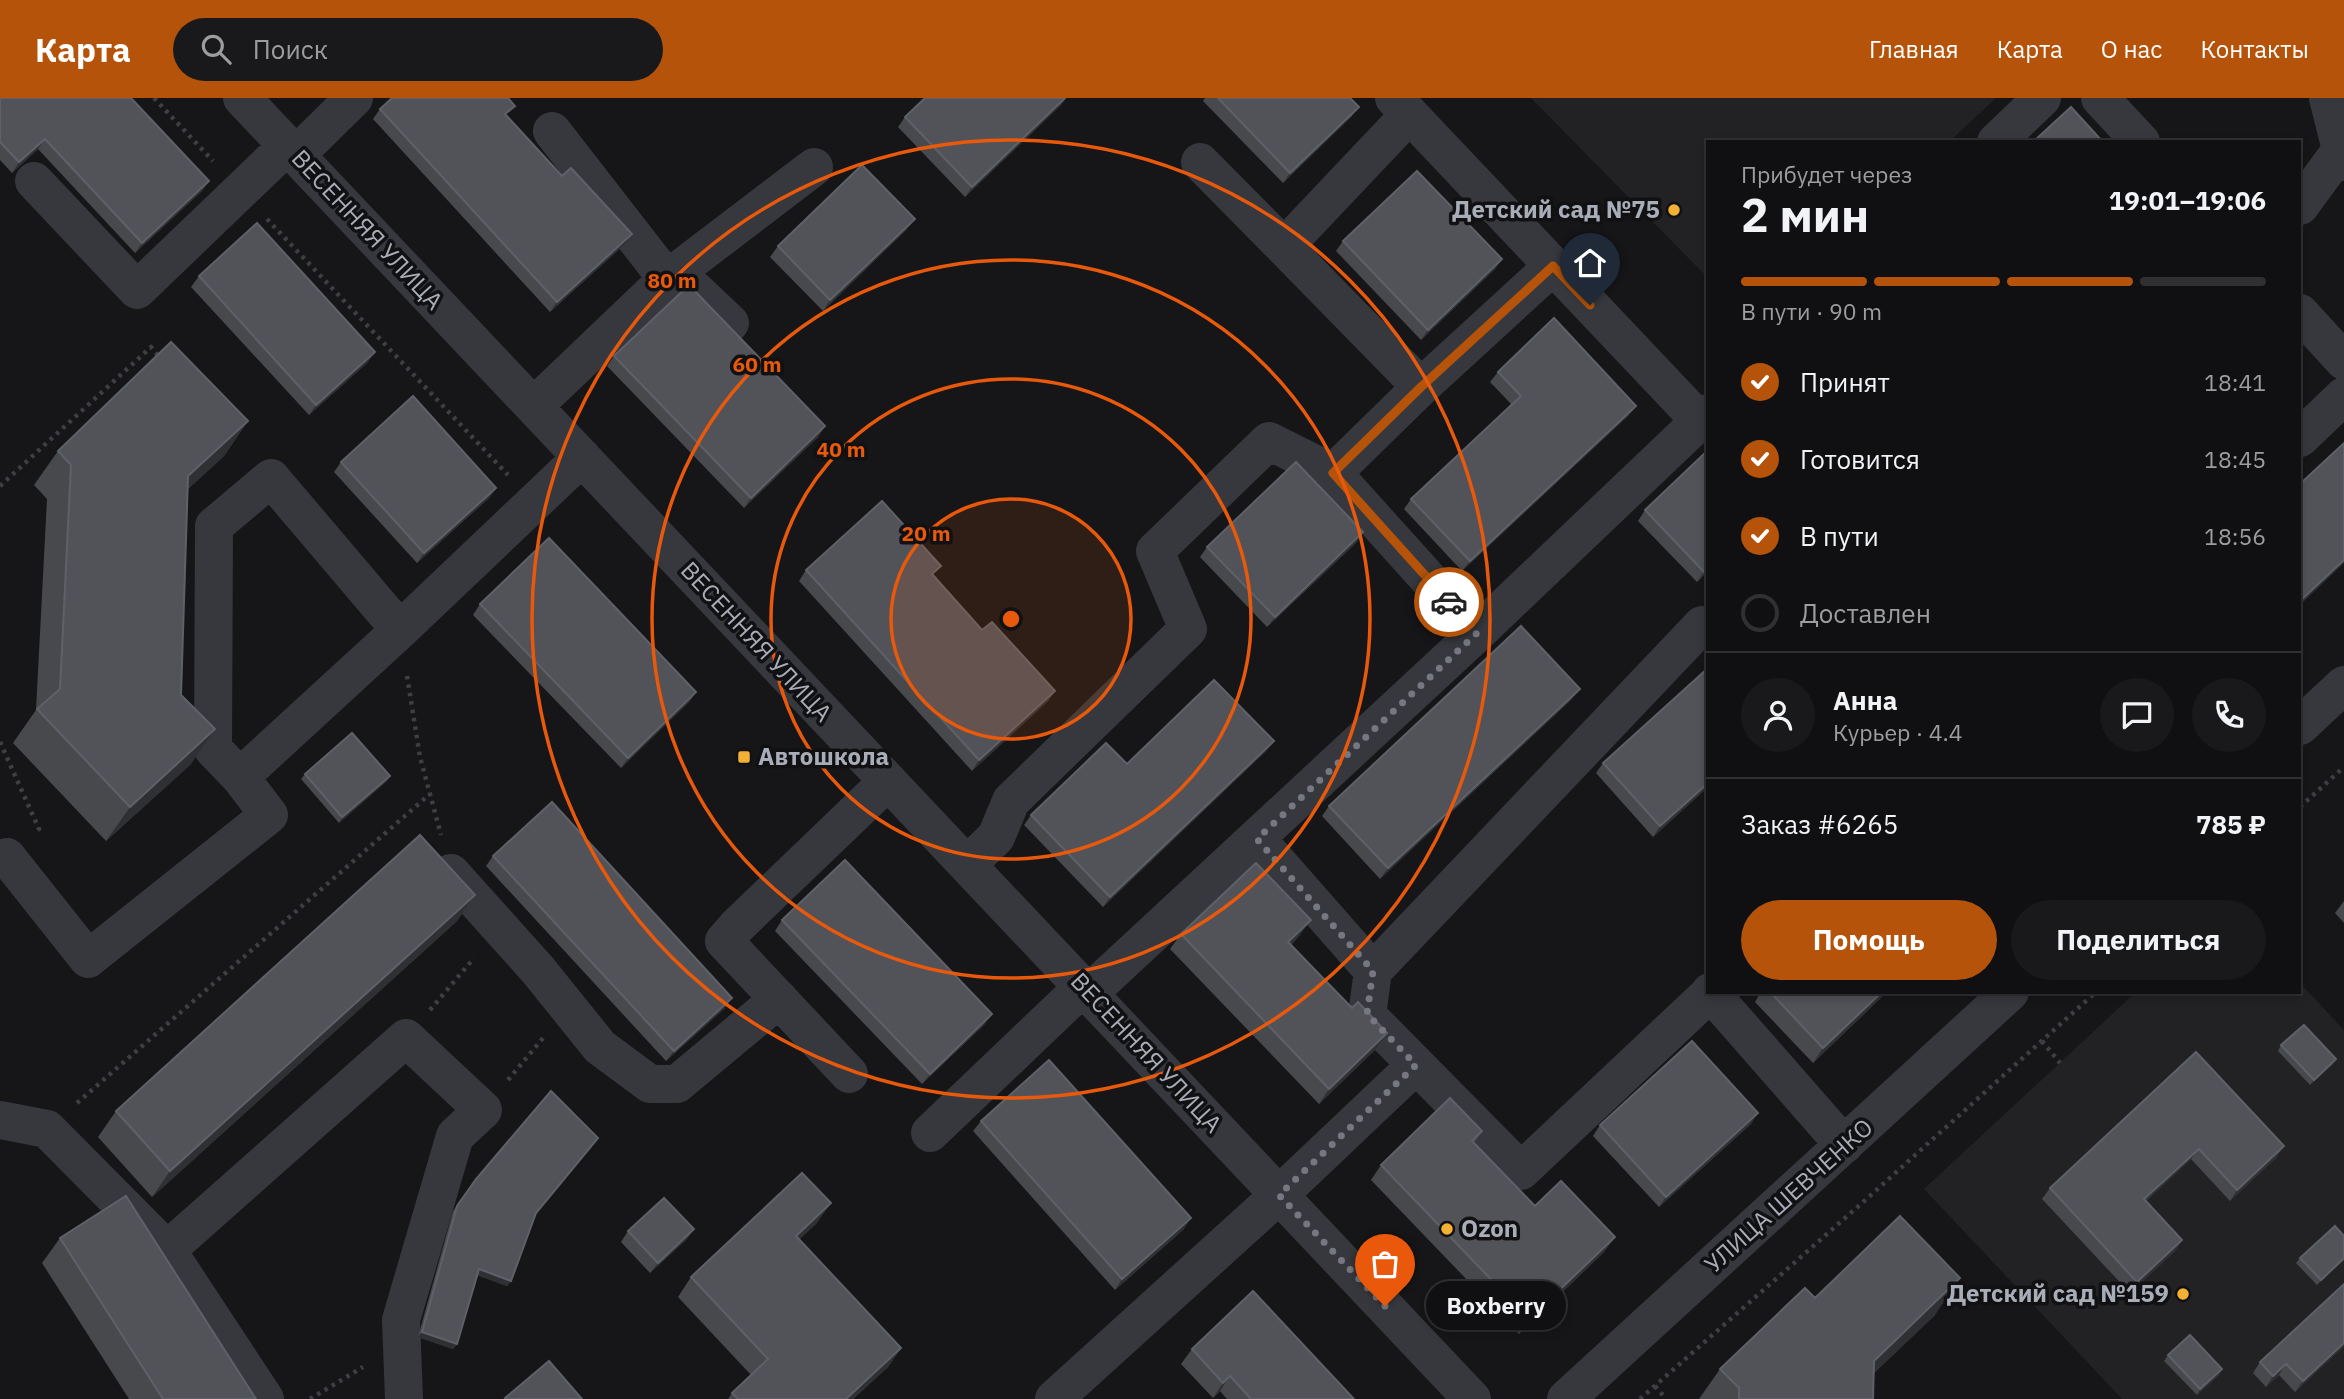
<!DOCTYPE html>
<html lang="ru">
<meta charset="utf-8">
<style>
body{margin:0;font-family:"IBM Plex Sans",sans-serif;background:#19191b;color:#f1f3f6;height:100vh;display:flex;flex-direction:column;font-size:26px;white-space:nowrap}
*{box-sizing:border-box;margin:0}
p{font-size:23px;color:#9c9d9f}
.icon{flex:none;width:38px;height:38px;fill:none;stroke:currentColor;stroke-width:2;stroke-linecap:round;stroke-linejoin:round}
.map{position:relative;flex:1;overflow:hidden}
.sheet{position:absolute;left:1706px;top:42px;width:595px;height:854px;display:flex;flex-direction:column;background:#101012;border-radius:0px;box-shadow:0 4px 10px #0003,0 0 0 2px #303032}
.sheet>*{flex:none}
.pin{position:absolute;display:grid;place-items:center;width:60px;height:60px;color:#fff;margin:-72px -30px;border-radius:50% 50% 50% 0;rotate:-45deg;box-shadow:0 0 7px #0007}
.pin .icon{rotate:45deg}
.courier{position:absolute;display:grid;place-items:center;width:70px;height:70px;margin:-35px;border:5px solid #b45309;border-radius:50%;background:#fff;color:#222;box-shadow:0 2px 9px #0007}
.bubble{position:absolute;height:49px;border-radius:24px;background:#101012;box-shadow:0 4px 10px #0003,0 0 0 2px #303032;font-size:23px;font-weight:800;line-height:49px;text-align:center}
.summary em{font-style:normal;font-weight:800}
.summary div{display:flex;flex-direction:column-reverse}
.summary{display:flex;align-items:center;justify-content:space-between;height:119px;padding:0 35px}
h1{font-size:46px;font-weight:800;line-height:52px}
.bar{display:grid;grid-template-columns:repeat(4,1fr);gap:10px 7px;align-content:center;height:84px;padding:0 35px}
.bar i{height:9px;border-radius:5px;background:#303032}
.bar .on{background:#b45309}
.bar p{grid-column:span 4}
.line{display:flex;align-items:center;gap:18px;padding:0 35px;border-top:2px solid #303032}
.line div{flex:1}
.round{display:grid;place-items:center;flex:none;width:74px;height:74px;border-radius:37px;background:#19191b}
ol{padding:0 35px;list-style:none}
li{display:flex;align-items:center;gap:21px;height:77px}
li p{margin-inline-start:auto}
li .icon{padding:7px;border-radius:50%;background:#b45309;color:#fff;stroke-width:4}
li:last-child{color:#9c9d9f}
li i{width:38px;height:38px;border:4px solid #303032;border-radius:50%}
.cta{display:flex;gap:14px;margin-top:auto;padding:14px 35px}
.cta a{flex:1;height:80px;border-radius:42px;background:#b45309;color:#fff;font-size:28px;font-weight:800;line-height:80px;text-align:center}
.cta a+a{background:#19191b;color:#f1f3f6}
header{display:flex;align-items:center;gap:42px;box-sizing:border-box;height:98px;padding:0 35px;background:#b45309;color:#fff}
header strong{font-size:33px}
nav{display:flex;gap:38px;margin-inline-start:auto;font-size:24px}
.search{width:490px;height:63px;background:#19191b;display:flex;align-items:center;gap:18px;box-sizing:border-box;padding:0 24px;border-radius:38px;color:#9c9d9f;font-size:26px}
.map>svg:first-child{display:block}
.built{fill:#222225}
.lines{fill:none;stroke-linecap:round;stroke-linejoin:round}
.path{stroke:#3d3f44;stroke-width:4.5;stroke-dasharray:3.5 5;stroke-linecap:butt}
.minor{stroke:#37383d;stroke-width:38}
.wall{fill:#47494d}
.shaded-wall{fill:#2f3033}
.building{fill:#525359;stroke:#5f6168;stroke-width:2}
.done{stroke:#757880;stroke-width:7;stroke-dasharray:0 12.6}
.route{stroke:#b45309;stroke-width:9}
.ring{fill:none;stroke:#e8590c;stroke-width:3.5}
.poi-dot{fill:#f2b134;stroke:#111113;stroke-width:2.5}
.labels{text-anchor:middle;stroke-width:7;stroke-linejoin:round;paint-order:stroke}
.poi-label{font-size:24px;font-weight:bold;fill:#a8adb8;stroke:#111113;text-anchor:end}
.street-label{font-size:24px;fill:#a8adb8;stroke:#111113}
.centre{fill:#e8590c;stroke:#111113;stroke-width:3.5}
.ring-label{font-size:21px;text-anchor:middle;font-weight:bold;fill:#e8590c;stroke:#111113;stroke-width:7;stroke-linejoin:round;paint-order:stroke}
</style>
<header>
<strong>Карта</strong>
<div class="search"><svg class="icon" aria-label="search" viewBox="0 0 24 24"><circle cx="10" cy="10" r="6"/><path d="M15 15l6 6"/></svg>Поиск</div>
<nav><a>Главная</a><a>Карта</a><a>О нас</a><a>Контакты</a></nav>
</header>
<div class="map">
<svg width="2344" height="1301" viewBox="0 0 2344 1301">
<rect width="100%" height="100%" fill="#161618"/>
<path class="built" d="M1531 0H1996L1949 44H1708V180Z
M2300 885 2344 932V1301H2122L1924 1091 2136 894H2300Z"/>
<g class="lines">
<path class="path" d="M154 0 213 63
M267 121 508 377
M0 388 151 249 161 261
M407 578 420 659 441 737
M0 644 39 731 36 733
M2300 709 2344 669
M430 912 474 860
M2042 943 2060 965
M508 982 543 940
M77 1005 430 696
M1655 1288 1666 1301
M310 1301 363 1269
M1640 1301 1862 1105 2096 894"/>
<path class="minor" d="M242 0 1472 1301
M1394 0 1700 323
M2100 0 2141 44
M2328 0 2344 64
M552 33 667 181
M1996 44 2042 0
M296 57 354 0
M1200 64 1284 149 1409 17
M34 83 137 192 287 48
M2300 108 2341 52
M1284 149 1421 289 1333 375 1477 535
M676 174 730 225
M2300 215 2344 263
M1421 289 1553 168
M534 308 667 181 814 69
M2300 340 2344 298
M2300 628 2344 587
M240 679 400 532 582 359
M1257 741 1373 873 1367 917 1521 1073 1710 895
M7 759 88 861 269 717 240 679 213 651 214 428 271 380 400 532
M967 767 996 739 1011 703 1188 531 1155 453 1269 343 1333 375
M451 775 538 872 600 949 650 986H677L779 901
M1373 873 1702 527
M1710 894 1844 1047
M1089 895 1477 535 1708 315
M849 976 724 843 737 828 888 683
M0 1022 47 1031 167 1152 406 940 483 1012 455 1038 401 1222 404 1301
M930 1035 1083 889
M167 1152 265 1301
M1054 1301 1279 1097 1416 967
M1566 1301 2010 894"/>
</g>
<path class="wall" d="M0 0 209 83 202 93 135 155 38 51 12 75 0 62Z
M925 0H1066L1061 7 965 99 898 29 905 19Z
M1205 0H1350L1359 9 1351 19 1283 85 1203 3Z
M380 11 507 18 625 146 550 214 373 21Z
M907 131 823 213 770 159 778 148Z
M1343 143 1502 161 1495 171 1421 242 1336 153Z
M199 178 375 254 367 265 309 317 191 189Z
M614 258 825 328 818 339 744 410 607 268Z
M1498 274 1636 308 1628 318 1462 473 1404 411 1411 401 1512 307 1490 284Z
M248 323 224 358 188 391 181 597 191 666 106 743 13 645 36 612 47 401 34 387 58 353Z
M1708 352V473L1697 484 1638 423 1645 412Z
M341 364 496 390 489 400 417 465 334 374Z
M1363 434 1356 445 1267 529 1200 459 1207 449Z
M806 472 934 478 982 532 1055 593 1048 603 972 673 799 483Z
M480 506 696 594 689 604 621 670 473 517Z
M1708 570V689L1653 739 1596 675 1603 665Z
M1572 601 1380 781 1322 718 1329 708Z
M1274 643 1266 653 1103 809 1024 727 1031 717 1127 666Z
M305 676 387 683 339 725 301 681Z
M493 758 725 910 666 963 486 768Z
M475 797 457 823 152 1099 98 1039 116 1013Z
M2344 803V825L2335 815Z
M782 822 985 926 922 986 775 833Z
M1181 836 1300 837 1291 847 1352 910 1387 935 1377 950 1319 1006 1170 851Z
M1761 894H1887L1813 965 1755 904Z
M2281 947 2336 961 2332 967 2310 987 2278 953Z
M2196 954 2277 1059 2230 1103 2191 1061 2146 1103 2182 1142 2175 1153 2130 1195 2042 1101 2050 1090Z
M981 1023 1184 1131 1115 1192 973 1033Z
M1751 1026 1659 1109 1593 1038 1600 1027Z
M1482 1033 1474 1045 1535 1108 1615 1139 1604 1154 1519 1236 1371 1082 1381 1067Z
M594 1045 535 1116 511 1183 507 1188 478 1177 457 1246 453 1251 418 1239 453 1113 476 1081Z
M817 1125 799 1141 901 1250 888 1269 853 1301H728L732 1295 751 1277 678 1199 691 1179Z
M694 1131 686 1142 650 1175 621 1144 628 1133Z
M2344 1138V1162L2317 1187 2296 1165 2300 1160Z
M60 1140 256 1301H129L42 1165Z
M2344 1186V1248L2295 1294 2279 1277 2266 1289 2253 1275 2260 1264Z
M1815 1200 1935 1217 1874 1275 1873 1301H1699L1720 1271Z
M1192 1251 1354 1301H1227L1220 1293 1213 1300 1181 1266Z
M2168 1257 2222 1271 2219 1277 2197 1297 2164 1263Z"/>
<path class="shaded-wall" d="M1065 0H1066L1061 7 965 99 972 89Z
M1359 9 1351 19 1283 85 1290 75Z
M45 41 38 51 12 75 19 64Z
M209 83 202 93 135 155 142 145Z
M915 121 907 131 823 213 830 202Z
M632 136 625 146 550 214 557 204Z
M1502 161 1495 171 1421 242 1428 232Z
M375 254 367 265 309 317 316 307Z
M1636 308 1628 318 1462 473 1470 463Z
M248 323 224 358 164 413 188 378Z
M825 328 818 339 744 410 751 400Z
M496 390 489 400 417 465 424 455Z
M1363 434 1356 445 1267 529 1275 519Z
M2344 462V465L2300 507V503Z
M1708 470V473L1697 484 1704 474Z
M1580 591 1572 601 1380 781 1388 770Z
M1055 593 1048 603 972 673 979 662Z
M696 594 689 604 621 670 628 660Z
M215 631 191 666 106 743 130 709Z
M1274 643 1266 653 1103 809 1110 799Z
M390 678 387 683 339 725 342 719Z
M1708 685V689L1653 739 1660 728Z
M475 797 457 823 152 1099 170 1073Z
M1311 822 1300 837 1278 859 1288 844Z
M1882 894H1887L1813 965 1823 950Z
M732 900 725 910 666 963 674 953Z
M992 916 985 926 922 986 930 976Z
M1387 935 1377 950 1319 1006 1329 991Z
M2336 961 2332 967 2310 987 2314 982Z
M1758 1015 1751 1026 1659 1109 1666 1099Z
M2284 1048 2277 1059 2230 1103 2237 1092Z
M2199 1051 2191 1061 2137 1111 2144 1101Z
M831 1105 817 1125 783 1157 796 1138Z
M1191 1120 1184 1131 1115 1192 1122 1181Z
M694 1131 686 1142 650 1175 658 1165Z
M1615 1139 1604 1154 1519 1236 1529 1221Z
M2182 1142 2175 1153 2130 1195 2137 1184Z
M2344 1160V1162L2317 1187 2321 1182Z
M479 1171 511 1183 507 1188 476 1177Z
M1960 1180 1935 1217 1849 1299 1874 1263Z
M422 1234 457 1246 453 1251 418 1239Z
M2344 1245V1248L2295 1294 2303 1283Z
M901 1250 888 1269 853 1301H846Z
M2286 1266 2279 1277 2266 1289 2273 1278Z
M2222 1271 2219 1277 2197 1297 2200 1291Z
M1230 1278 1220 1293 1213 1300 1223 1285Z"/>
<path class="building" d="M0 0H131L209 83 142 145 45 41 19 64 0 44Z
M392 0H508L515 8 505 16 562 78 571 70 632 136 557 204 380 11Z
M925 0H1065L972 89 905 19Z
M1218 0H1350L1359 9 1290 75Z
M2071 9 2103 44H2033Z
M862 67 915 121 830 202 778 148Z
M1417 73 1502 161 1428 232 1343 143Z
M257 125 375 254 316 307 199 178Z
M689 187 825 328 751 400 614 258Z
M1554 220 1636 308 1470 463 1411 401 1521 298 1498 274Z
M171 244 248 323 188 378 181 597 215 631 130 709 37 611 60 591 71 367 58 353Z
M413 298 496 390 424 455 341 364Z
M2344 345V462L2300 503V386Z
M1708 352V470L1704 474 1645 412Z
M1296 364 1363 434 1275 519 1207 449Z
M882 403 941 468 932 476 982 532 992 524 1055 593 979 662 806 472Z
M549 440 696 594 628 660 480 506Z
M1521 528 1580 591 1388 770 1329 708Z
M1708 570V685L1660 728 1603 665Z
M1214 582 1274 643 1110 799 1031 717 1106 645 1127 666Z
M352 635 390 678 342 719 305 676Z
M552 704 732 900 674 953 493 758Z
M420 737 475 797 170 1073 116 1013Z
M845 762 992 916 930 976 782 822Z
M1256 765 1311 822 1288 844 1352 910 1358 904 1387 935 1329 991 1181 836Z
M1770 894H1882L1823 950Z
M2304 927 2336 961 2314 982 2281 947Z
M1692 943 1758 1015 1666 1099 1600 1027Z
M2196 954 2284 1048 2237 1092 2199 1051 2144 1101 2182 1142 2137 1184 2050 1090Z
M1049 962 1191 1120 1122 1181 981 1023Z
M551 993 598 1040 536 1115 511 1183 479 1171 457 1246 422 1234 457 1108 476 1081Z
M1450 1000 1482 1033 1472 1043 1535 1108 1561 1083 1615 1139 1529 1221 1381 1067Z
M802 1075 831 1105 796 1138 901 1250 846 1301H738L732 1295 768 1261 691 1179Z
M126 1098 256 1301H163L60 1140Z
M664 1100 694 1131 658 1165 628 1133Z
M1900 1118 1960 1180 1874 1263 1873 1301H1739V1290L1720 1271 1805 1190 1815 1200Z
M2335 1128 2344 1138V1160L2321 1182 2300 1160Z
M2344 1186V1245L2303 1283 2286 1266 2273 1278 2260 1264Z
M1253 1193 1354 1301H1251L1230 1278 1223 1285 1192 1251Z
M2190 1237 2222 1271 2200 1291 2168 1257Z
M549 1263 582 1301H506L505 1300Z"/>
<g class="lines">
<path class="done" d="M1385 1208 1279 1097 1416 967 1367 916 1373 873 1257 741 1477 535 1449 504"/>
<path class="route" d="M1449 504 1333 375 1421 289 1553 168 1590 207"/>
</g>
<circle cx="1011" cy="521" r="120" fill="#e8590c" fill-opacity=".12"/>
<g class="ring">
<circle cx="1011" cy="521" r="120"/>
<circle cx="1011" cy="521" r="240"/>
<circle cx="1011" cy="521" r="359"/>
<circle cx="1011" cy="521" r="479"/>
</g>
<g class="poi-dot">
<circle cx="1674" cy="112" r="7"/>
<rect x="737" y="652" width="14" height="14" rx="3.5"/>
<circle cx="1447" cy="1131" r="7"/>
<circle cx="2183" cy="1196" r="7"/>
</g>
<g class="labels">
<g class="poi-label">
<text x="1660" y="120">Детский сад №75</text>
<text x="758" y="667" text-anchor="start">Автошкола</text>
<text x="1461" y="1139" text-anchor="start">Ozon</text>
<text x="2169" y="1204">Детский сад №159</text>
</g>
<g class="street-label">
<text transform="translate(367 132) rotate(47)" y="8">ВЕСЕННЯЯ УЛИЦА</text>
<text transform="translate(756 544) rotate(47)" y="8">ВЕСЕННЯЯ УЛИЦА</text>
<text transform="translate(1146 955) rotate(47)" y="8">ВЕСЕННЯЯ УЛИЦА</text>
<text transform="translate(1789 1098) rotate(-42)" y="8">УЛИЦА ШЕВЧЕНКО</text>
</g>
</g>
<circle cx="1011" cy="521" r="10" class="centre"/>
<g class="ring-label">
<text x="672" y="190">80 m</text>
<text x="757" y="274">60 m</text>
<text x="841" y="359">40 m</text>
<text x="926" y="443">20 m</text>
</g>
</svg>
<div class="pin" style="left:1385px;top:1208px;background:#ea580c"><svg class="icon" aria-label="bag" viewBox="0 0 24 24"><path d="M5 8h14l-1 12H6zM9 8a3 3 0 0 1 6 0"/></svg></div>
<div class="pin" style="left:1590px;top:207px;background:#1f2937"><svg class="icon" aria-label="home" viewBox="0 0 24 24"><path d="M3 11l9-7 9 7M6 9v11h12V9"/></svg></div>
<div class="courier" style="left:1449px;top:504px"><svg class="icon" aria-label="car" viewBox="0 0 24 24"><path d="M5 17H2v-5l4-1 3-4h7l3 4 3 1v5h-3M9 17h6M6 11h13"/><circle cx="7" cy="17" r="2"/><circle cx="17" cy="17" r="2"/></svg></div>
<div class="bubble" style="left:1426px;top:1183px;width:140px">Boxberry</div>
<section class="sheet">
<div class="summary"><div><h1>2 мин</h1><p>Прибудет через</p></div><em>19:01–19:06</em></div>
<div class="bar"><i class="on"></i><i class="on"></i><i class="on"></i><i></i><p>В пути · 90 m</p></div>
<ol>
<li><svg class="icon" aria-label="check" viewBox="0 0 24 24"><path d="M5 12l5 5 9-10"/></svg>Принят<p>18:41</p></li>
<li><svg class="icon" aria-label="check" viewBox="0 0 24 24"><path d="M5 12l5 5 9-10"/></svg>Готовится<p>18:45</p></li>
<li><svg class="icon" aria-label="check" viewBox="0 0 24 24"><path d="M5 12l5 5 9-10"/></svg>В пути<p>18:56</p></li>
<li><i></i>Доставлен</li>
</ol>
<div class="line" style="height:126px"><a class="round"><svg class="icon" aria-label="person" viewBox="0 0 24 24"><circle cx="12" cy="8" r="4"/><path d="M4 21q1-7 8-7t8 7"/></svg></a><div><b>Анна</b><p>Курьер · 4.4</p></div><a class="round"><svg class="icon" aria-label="chat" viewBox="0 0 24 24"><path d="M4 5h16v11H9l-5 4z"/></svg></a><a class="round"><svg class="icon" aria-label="phone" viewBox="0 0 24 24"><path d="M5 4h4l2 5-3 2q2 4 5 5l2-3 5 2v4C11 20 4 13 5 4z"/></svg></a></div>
<div class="line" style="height:91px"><div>Заказ #6265</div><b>785 ₽</b></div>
<div class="cta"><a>Помощь</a><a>Поделиться</a></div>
</section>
</div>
